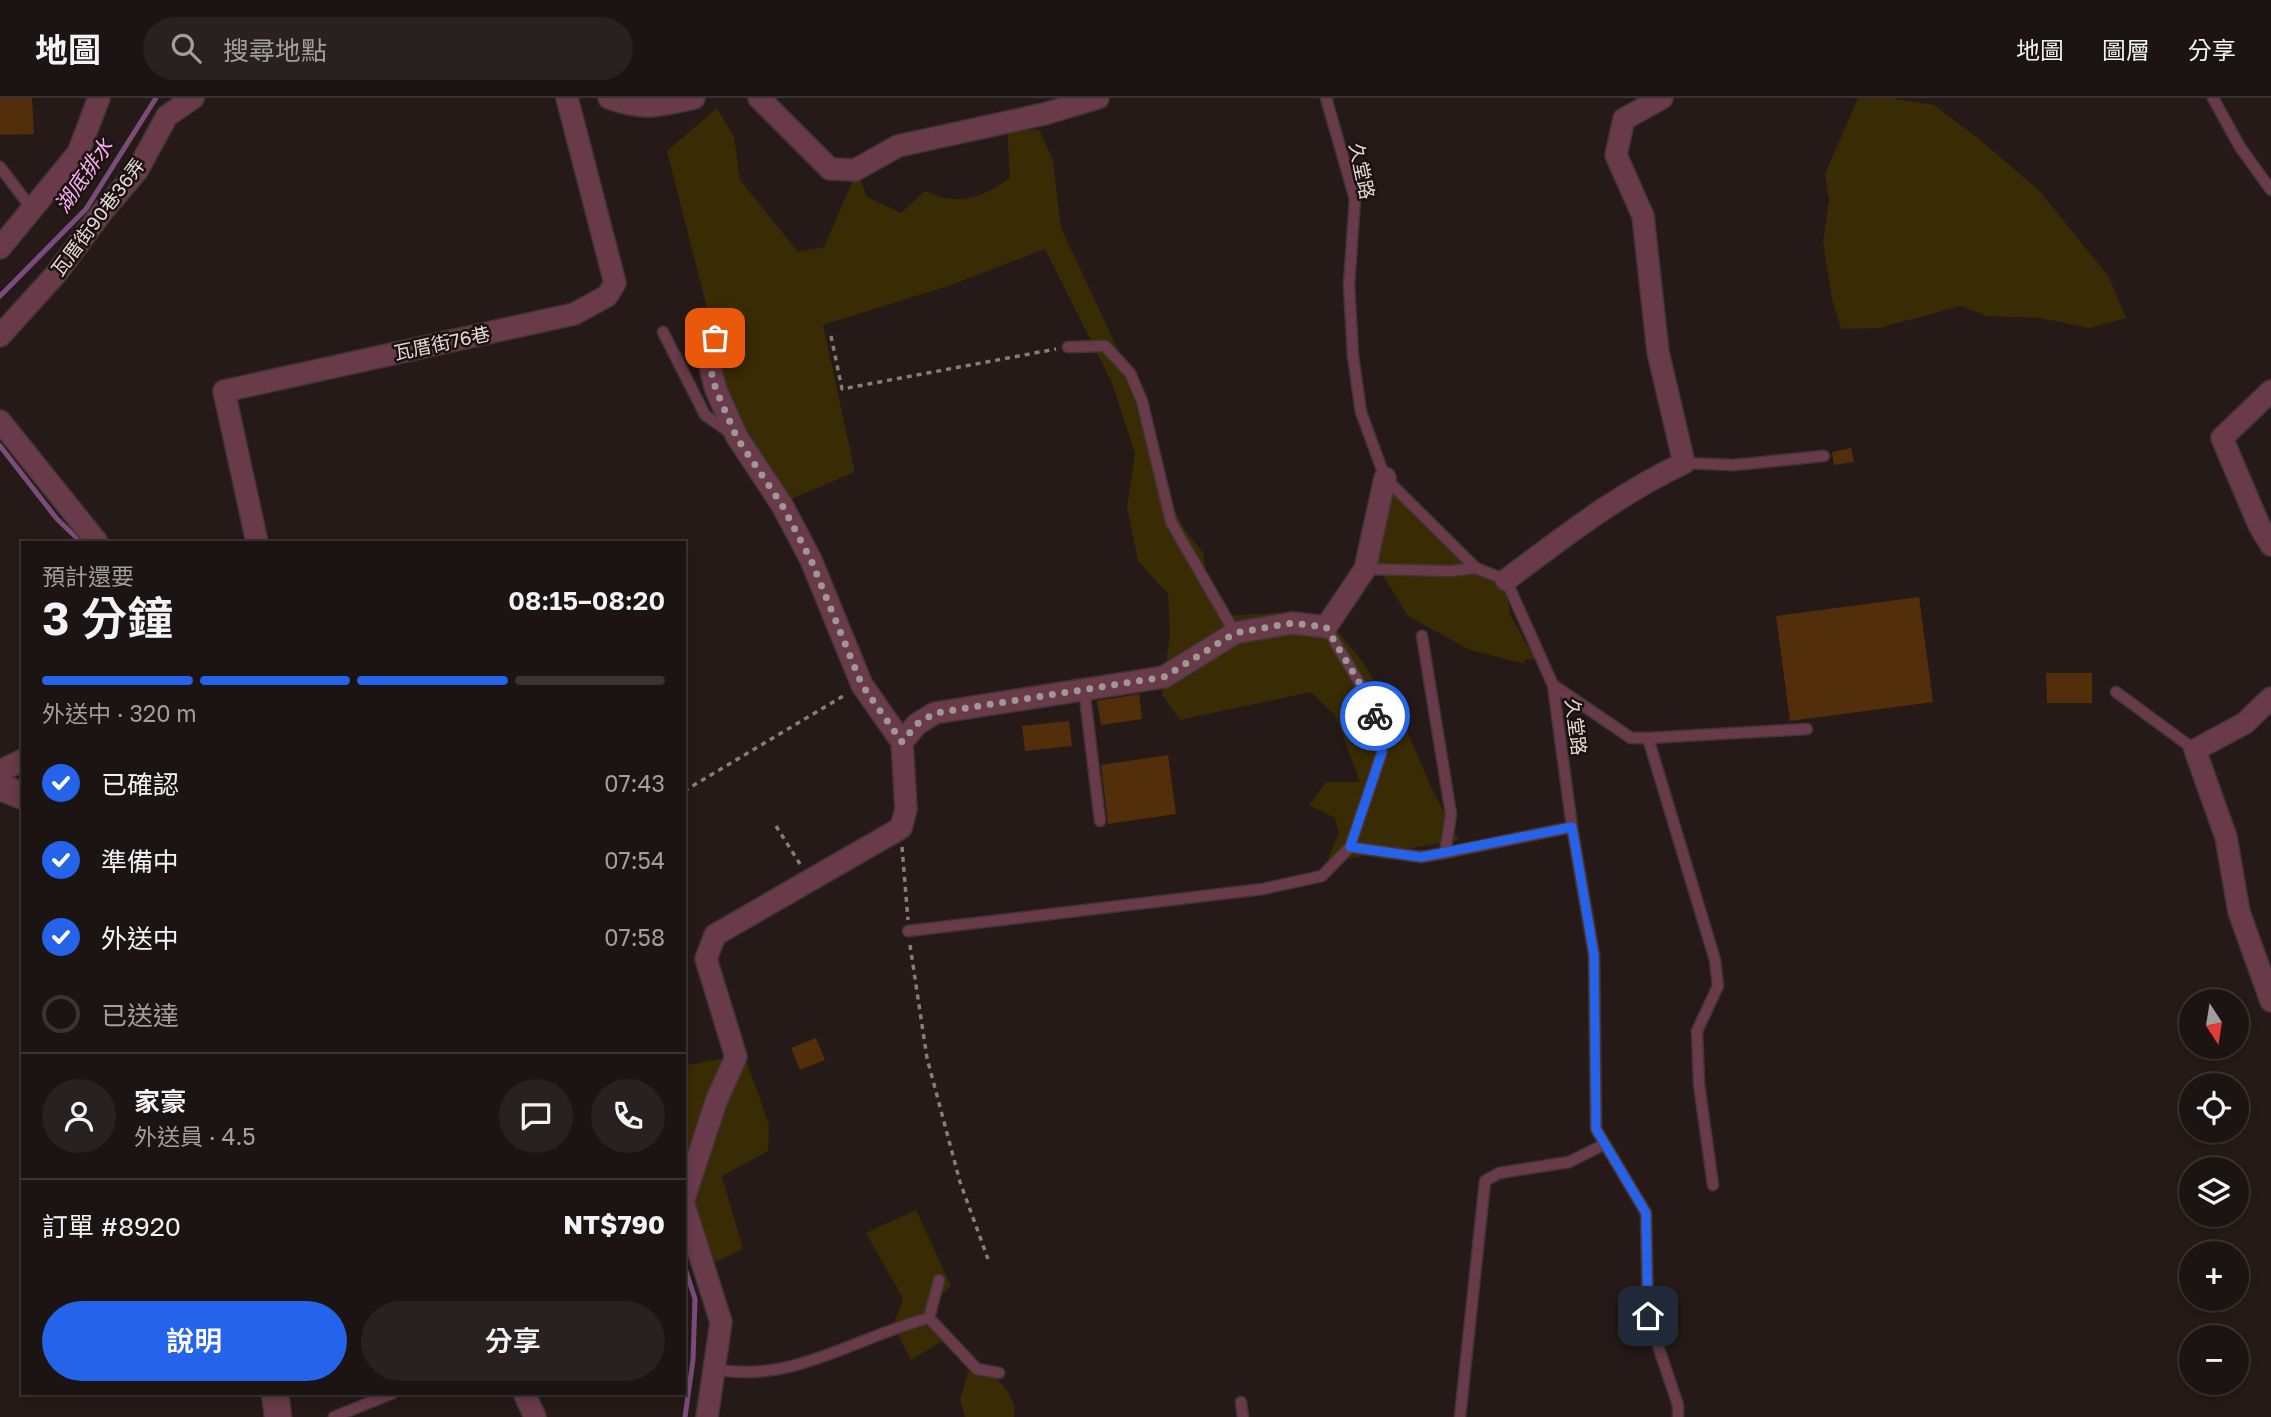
<!DOCTYPE html>
<html lang="zh-TW">
<meta charset="utf-8">
<style>
body{margin:0;font-family:"Golos Text","Noto Sans TC",sans-serif;background:#292120;color:#f1f3f6;height:100vh;display:flex;flex-direction:column;font-size:26px;white-space:nowrap}
*{box-sizing:border-box;margin:0}
p{font-size:23px;color:#a09e9f}
.icon{flex:none;width:38px;height:38px;fill:none;stroke:currentColor;stroke-width:2;stroke-linecap:round;stroke-linejoin:round}
.map{position:relative;flex:1;overflow:hidden}
.sheet{position:absolute;left:21px;top:443px;width:665px;height:854px;display:flex;flex-direction:column;background:#1c1412;border-radius:0px;box-shadow:0 4px 10px #0003,0 0 0 2px #3a3332}
.sheet>*{flex:none}
.needle{width:46px;rotate:168deg}
.controls{position:absolute;left:2179px;top:891px;display:grid;gap:14px}
.controls a{display:grid;place-items:center;width:70px;height:70px;border-radius:50%;background:#1c1412;box-shadow:0 4px 10px #0003,0 0 0 2px #3a3332;font-size:35px}
.pin{position:absolute;display:grid;place-items:center;width:60px;height:60px;color:#fff;margin:-30px;border-radius:14px;box-shadow:0 4px 10px #0006}
.courier{position:absolute;display:grid;place-items:center;width:70px;height:70px;margin:-35px;border:5px solid #2563eb;border-radius:50%;background:#fff;color:#222;box-shadow:0 2px 9px #0007}
.headline em{font-style:normal;font-weight:600}
.headline div{display:flex;flex-direction:column-reverse}
.headline{display:flex;align-items:center;justify-content:space-between;height:119px;padding:0 21px}
h1{font-size:46px;font-weight:600;line-height:52px}
.bar{display:grid;grid-template-columns:repeat(4,1fr);gap:10px 7px;align-content:center;height:84px;padding:0 21px}
.bar i{height:9px;border-radius:5px;background:#3a3332}
.bar .current{background:#2563eb}
.bar p{grid-column:span 4}
.line{display:flex;align-items:center;gap:18px;padding:0 21px;border-top:2px solid #3a3332}
.line div{flex:1}
.round{display:grid;place-items:center;flex:none;width:74px;height:74px;border-radius:37px;background:#292120}
ol{padding:0 21px;list-style:none}
li{display:flex;align-items:center;gap:21px;height:77px}
li p{margin-inline-start:auto}
li .icon{padding:7px;border-radius:50%;background:#2563eb;color:#fff;stroke-width:4}
li:last-child{color:#a09e9f}
li i{width:38px;height:38px;border:4px solid #3a3332;border-radius:50%}
.button{display:flex;gap:14px;margin-top:auto;padding:14px 21px}
.button a{flex:1;height:80px;border-radius:42px;background:#2563eb;color:#fff;font-size:28px;font-weight:600;line-height:80px;text-align:center}
.button a+a{background:#292120;color:#f1f3f6}
header{display:flex;align-items:center;gap:42px;box-sizing:border-box;height:98px;padding:0 35px;background:#1c1412;border-bottom:2px solid #3a3332}
header strong{font-size:33px}
nav{display:flex;gap:38px;margin-inline-start:auto;font-size:24px}
.search{width:490px;height:63px;background:#292120;display:flex;align-items:center;gap:18px;box-sizing:border-box;padding:0 24px;border-radius:38px;color:#a09e9f;font-size:26px}
.map>svg:first-child{display:block}
.green{fill:#392b03}
.lines{fill:none;stroke-linecap:round;stroke-linejoin:round}
.stream{stroke:#7a4c79;stroke-width:5}
.building{fill:#532e0b}
.service-casing{stroke:#403533;stroke-width:13}
.minor-casing{stroke:#403533;stroke-width:24}
.tertiary-casing{stroke:#403533;stroke-width:29}
.path{stroke:#877d7b;stroke-width:3.5;stroke-dasharray:5 5;stroke-linecap:butt}
.service{stroke:#683a4a;stroke-width:10}
.minor{stroke:#683a4a;stroke-width:21}
.tertiary{stroke:#683a4a;stroke-width:26}
.done{stroke:#a09795;stroke-width:7;stroke-dasharray:0 12.6}
.route{stroke:#2563eb;stroke-width:9}
.labels{text-anchor:middle;stroke-width:5;stroke-linejoin:round;paint-order:stroke}
.street-label{font-size:19px;fill:#e3dbd9;stroke:#1c110f}
.water-label{font-size:21px;font-style:italic;fill:#f7b2f6;stroke:#1c110f}
</style>
<header>
<strong>地圖</strong>
<div class="search"><svg class="icon" aria-label="search" viewBox="0 0 24 24"><circle cx="10" cy="10" r="6"/><path d="M15 15l6 6"/></svg>搜尋地點</div>
<nav><a>地圖</a><a>圖層</a><a>分享</a></nav>
</header>
<div class="map">
<svg width="2271" height="1319" viewBox="0 0 2271 1319">
<rect width="100%" height="100%" fill="#251a18"/>
<path class="green" d="M1858 0H1891L1934 7 1975 38 2038 91 2109 179 2126 220 2090 230 2040 220 1986 218 1961 208 1879 230 1841 231 1832 201 1823 144 1829 102 1825 76Z
M717 10 734 39 740 82 798 154 824 149 857 73 867 99 901 115 925 93C958 109 981 100 1010 80L1007 30 1039 32 1053 62 1061 130 1146 311 1173 408 1184 431 1203 455 1207 483 1228 518 1289 514 1325 518 1362 563 1407 633 1431 689 1459 742 1347 761 1327 778 1329 757 1339 735 1335 720 1309 707 1326 684H1360L1335 617 1311 594 1180 622 1162 597 1170 536 1168 496 1138 463 1127 410 1135 355 1112 285 1045 151 951 187 823 227 855 374 784 404 742 348 667 53Z
M1384 389 1475 470 1506 482 1510 516 1535 561 1524 562 1525 566 1470 552 1408 518 1365 449Z
M744 956 769 1027 768 1053 722 1078 743 1151 695 1173 684 1133V961L688 967Z
M916 1112 951 1188 929 1209 949 1239 911 1262 893 1227 903 1201 866 1135Z
M983 1271C1000 1281 1017 1299 1014 1319H965L960 1302 968 1274Z"/>
<g class="lines">
<path class="stream" d="M0 198 86 111 156 0
M0 348 57 421 81 444
M684 1167 695 1201 693 1262 685 1319"/>
</g>
<path class="building" d="M0 0H32L34 36 0 37Z
M1851 350 1854 364 1834 367 1832 354Z
M1919 499 1933 604 1790 623 1776 518Z
M2046 575H2092V605H2047Z
M1139 596 1142 621 1101 627 1097 603Z
M1069 623 1072 648 1025 653 1022 628Z
M1168 657 1176 716 1108 726 1101 667Z
M816 940 825 962 800 972 791 950Z"/>
<g class="lines">
<defs>
<path id="service" d="M1326 0 1355 101 1349 187 1353 258 1361 314 1385 380 1476 470 1506 482 1553 587 1572 729 1594 857 1596 1031 1646 1115 1648 1218 1678 1307V1319
M2213 0 2240 49 2271 92
M0 69 32 111
M663 234 705 317 732 336
M1068 249 1105 248 1130 275 1142 303 1171 424 1235 535
M1684 365 1734 367 1824 358
M1365 471 1451 473 1476 470
M1326 529 1372 606 1382 654 1350 749
M1553 587 1631 640H1648
M1084 591 1100 723
M2116 594 2195 652
M1445 755 1572 729
M908 833 1263 791 1322 778 1350 749 1421 759 1445 755 1451 716 1422 538
M1713 1087 1699 986 1697 933 1718 888 1715 862 1648 640 1807 631
M929 1220 939 1182
M715 1271C791 1287 858 1238 929 1220L977 1271 999 1275
M1241 1304 1243 1319
M334 1319 393 1295
M1460 1319 1485 1083 1499 1075 1569 1064 1605 1046"/>
<path id="minor" d="M609 0C644 13 659 8 694 0
M759 0 830 71 855 72 898 48 1044 16 1098 0
M0 150 78 55 99 0
M717 235 708 261 716 292 737 339 782 407 811 462 862 587 902 644
M0 238 56 176 102 114 137 73 167 18 193 0
M2271 293 2222 340 2259 427 2271 447
M0 323 97 444
M257 444 224 293 574 216 607 198 615 185 567 0
M1506 482C1564 439 1618 396 1684 365L1658 254 1643 118 1616 57 1624 21 1662 0
M2271 600 2245 625 2195 652 2226 739 2239 814 2271 903
M0 673 23 662
M684 1101 717 1001 736 959 706 861 715 837 901 730 906 711 902 644 917 626 935 615 1164 579 1235 535 1292 525 1326 529 1365 471 1385 380
M684 1107 721 1224 707 1319
M524 1295 535 1319"/>
<path id="tertiary" d="M0 689 23 698
M275 1295 278 1319"/>
</defs>
<use href="#service" class="service-casing"/>
<use href="#minor" class="minor-casing"/>
<use href="#tertiary" class="tertiary-casing"/>
<path class="path" d="M831 238 842 291 1056 251
M684 693 845 597
M776 728 800 766
M902 749 908 822
M910 847 927 960 960 1084 988 1161"/>
<use href="#service" class="service"/>
<use href="#minor" class="minor"/>
<use href="#tertiary" class="tertiary"/>
</g>
<g class="lines">
<path class="done" d="M715 240 708 261 716 292 737 340 782 407 811 462 862 587 902 644 917 626 935 615 1164 579 1235 535 1292 525 1326 529 1372 606 1375 618"/>
<path class="route" d="M1375 618 1382 654 1350 749 1421 759 1572 729 1594 857 1596 1031 1646 1115 1648 1218"/>
</g>
<g class="labels">
<g class="street-label">
<text transform="translate(1362 73) rotate(78)" y="7">久堂路</text>
<text transform="translate(98 119) rotate(-53)" y="7">瓦厝街90巷36弄</text>
<text transform="translate(442 245) rotate(-12)" y="7">瓦厝街76巷</text>
<text transform="translate(1576 629) rotate(83)" y="7">久堂路</text>
</g>
<g class="water-label">
<text transform="translate(84 78) rotate(-55)" y="7">湖底排水</text>
</g>
</g>
</svg>
<div class="controls">
<a><svg class="needle" viewBox="-14 -14 28 28"><path d="M0-13l5 13h-10z" fill="#e53935"/><path d="M0 13l5-13h-10z" fill="#a09e9f"/></svg></a>
<a><svg class="icon" aria-label="locate" viewBox="0 0 24 24"><circle cx="12" cy="12" r="6"/><path d="M12 2v4M12 18v4M2 12h4M18 12h4"/></svg></a>
<a><svg class="icon" aria-label="layers" viewBox="0 0 24 24"><path d="M12 4l9 5-9 5-9-5zM3 14l9 5 9-5"/></svg></a>
<a>+</a>
<a>−</a>
</div>
<div class="pin" style="left:715px;top:240px;background:#ea580c"><svg class="icon" aria-label="bag" viewBox="0 0 24 24"><path d="M5 8h14l-1 12H6zM9 8a3 3 0 0 1 6 0"/></svg></div>
<div class="pin" style="left:1648px;top:1218px;background:#1f2937"><svg class="icon" aria-label="home" viewBox="0 0 24 24"><path d="M3 11l9-7 9 7M6 9v11h12V9"/></svg></div>
<div class="courier" style="left:1375px;top:618px"><svg class="icon" aria-label="bike" viewBox="0 0 24 24"><circle cx="6" cy="16" r="4"/><circle cx="18" cy="16" r="4"/><path d="M6 16l4-8h5l3 8M10 8l3 8H6M13 5h3"/></svg></div>
<section class="sheet">
<div class="headline"><div><h1>3 分鐘</h1><p>預計還要</p></div><em>08:15–08:20</em></div>
<div class="bar"><i class="current"></i><i class="current"></i><i class="current"></i><i></i><p>外送中 · 320 m</p></div>
<ol>
<li><svg class="icon" aria-label="check" viewBox="0 0 24 24"><path d="M5 12l5 5 9-10"/></svg>已確認<p>07:43</p></li>
<li><svg class="icon" aria-label="check" viewBox="0 0 24 24"><path d="M5 12l5 5 9-10"/></svg>準備中<p>07:54</p></li>
<li><svg class="icon" aria-label="check" viewBox="0 0 24 24"><path d="M5 12l5 5 9-10"/></svg>外送中<p>07:58</p></li>
<li><i></i>已送達</li>
</ol>
<div class="line" style="height:126px"><a class="round"><svg class="icon" aria-label="person" viewBox="0 0 24 24"><circle cx="12" cy="8" r="4"/><path d="M4 21q1-7 8-7t8 7"/></svg></a><div><b>家豪</b><p>外送員 · 4.5</p></div><a class="round"><svg class="icon" aria-label="chat" viewBox="0 0 24 24"><path d="M4 5h16v11H9l-5 4z"/></svg></a><a class="round"><svg class="icon" aria-label="phone" viewBox="0 0 24 24"><path d="M5 4h4l2 5-3 2q2 4 5 5l2-3 5 2v4C11 20 4 13 5 4z"/></svg></a></div>
<div class="line" style="height:91px"><div>訂單 #8920</div><b>NT$790</b></div>
<div class="button"><a>說明</a><a>分享</a></div>
</section>
</div>
